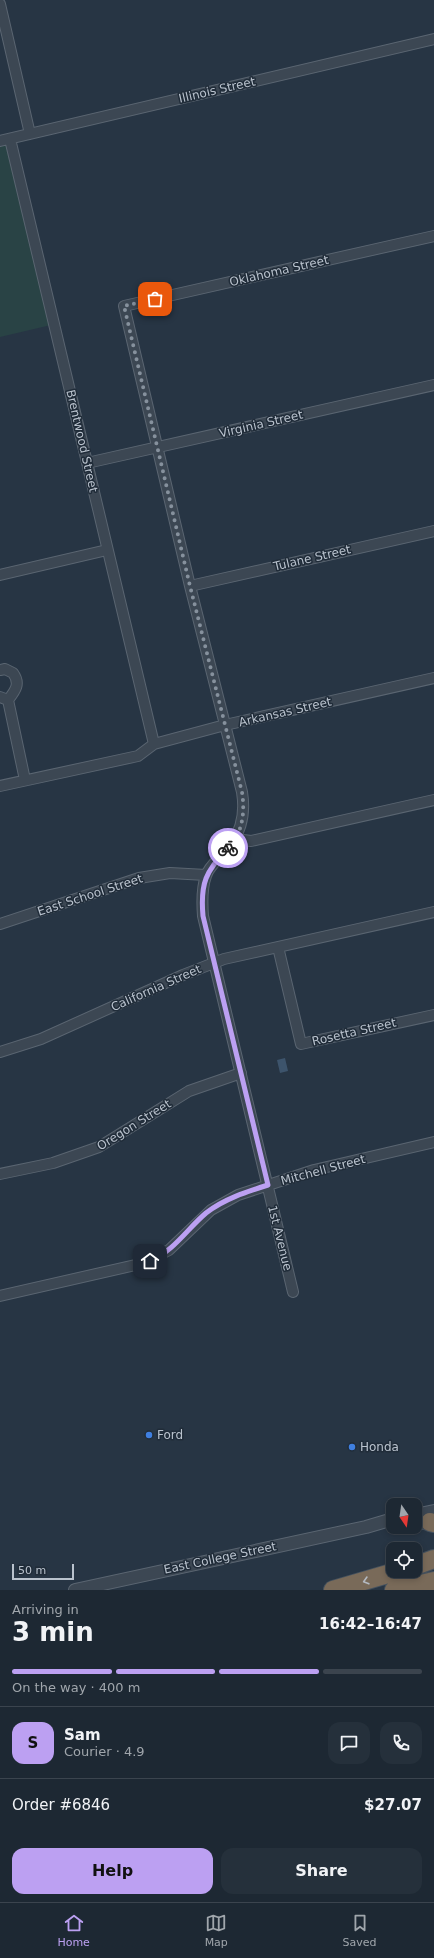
<!DOCTYPE html>
<meta charset="utf-8">
<style>
body{margin:0;font-family:"DejaVu Sans",sans-serif;background:#25303b;color:#f1f3f6;height:100vh;display:flex;flex-direction:column;font-size:15px;white-space:nowrap}
*{box-sizing:border-box;margin:0}
p{font-size:13px;color:#a0a6ac}
.icon{flex:none;width:22px;height:22px;fill:none;stroke:currentColor;stroke-width:2;stroke-linecap:round;stroke-linejoin:round}
.map{position:relative;height:1590px;overflow:hidden}
.sheet{display:flex;flex-direction:column;background:#1d2833;flex:1}
.sheet>*{flex:none}
.needle{width:26px;rotate:167deg}
.buttons{position:absolute;left:386px;top:1498px;display:grid;gap:8px}
.buttons a{display:grid;place-items:center;width:36px;height:36px;border-radius:8px;background:#1d2833;box-shadow:0 2px 6px #0003,0 0 0 1px #3b444e;font-size:20px}
.scale{position:absolute;left:12px;bottom:10px;width:62px;box-sizing:border-box;padding-left:4px;border:2px solid #b9c2cd;border-top:0;font-size:11px;line-height:14px;white-space:nowrap;color:#b9c2cd;-webkit-text-stroke:3px #202c39;paint-order:stroke}
.pin{position:absolute;display:grid;place-items:center;width:34px;height:34px;color:#fff;margin:-17px;border-radius:8px;box-shadow:0 2px 6px #0006}
.courier{position:absolute;display:grid;place-items:center;width:40px;height:40px;margin:-20px;border:3px solid #bca0f2;border-radius:50%;background:#fff;color:#222;box-shadow:0 1px 5px #0007}
.head em{font-style:normal;font-weight:700}
.head div{display:flex;flex-direction:column-reverse}
.head{display:flex;align-items:center;justify-content:space-between;height:68px;padding:0 12px}
h1{font-size:26px;font-weight:700;line-height:30px}
.bar{display:grid;grid-template-columns:repeat(4,1fr);gap:6px 4px;align-content:center;height:48px;padding:0 12px}
.bar i{height:5px;border-radius:3px;background:#3b444e}
.bar .current{background:#bca0f2}
.bar p{grid-column:span 4}
.line{display:flex;align-items:center;gap:10px;padding:0 12px;border-top:1px solid #3b444e}
.line div{flex:1}
.round{display:grid;place-items:center;flex:none;width:42px;height:42px;border-radius:12px;background:#25303b}
.action{display:flex;gap:8px;margin-top:auto;padding:8px 12px}
.action a{flex:1;height:46px;border-radius:12px;background:#bca0f2;color:#111;font-size:16px;font-weight:700;line-height:46px;text-align:center}
.action a+a{background:#25303b;color:#f1f3f6}
.tab-bar{display:flex;justify-content:space-around;align-items:center;height:56px;border-top:1px solid #3b444e;background:#1d2833;font-size:11px;color:#a0a6ac}
.tab-bar a{display:grid;justify-items:center;gap:2px}
.tab-bar .current{color:#bca0f2}
.map>svg:first-child{display:block}
.green{fill:#294345}
.water{fill:#3d546c}
.lines{fill:none;stroke-linecap:round;stroke-linejoin:round}
.minor-casing{stroke:#5a6571;stroke-width:12}
.tertiary-casing{stroke:#5a6571;stroke-width:14}
.motorway-casing{stroke:#46525e;stroke-width:20}
.minor{stroke:#3c4753;stroke-width:10}
.tertiary{stroke:#3c4753;stroke-width:12}
.motorway{stroke:#796a59;stroke-width:18}
.oneway{stroke:#b3b9c1}
.done{stroke:#86919d;stroke-width:4;stroke-dasharray:0 7.2}
.route{stroke:#bca0f2;stroke-width:5}
.shop-dot{fill:#3f7fe0;stroke:#202c39;stroke-width:1.5}
.labels{text-anchor:middle;stroke-width:3;stroke-linejoin:round;paint-order:stroke}
.street-label{font-size:12px;fill:#b9c2cd;stroke:#202c39}
.poi-label{font-size:12px;fill:#b9c2cd;stroke:#202c39;text-anchor:start}
</style>
<div class="map">
<svg width="434" height="1590" viewBox="0 0 434 1590">
<rect width="100%" height="100%" fill="#273544"/>
<path class="green" d="M8 143 51 325 0 337V145Z"/>
<path class="water" d="M285 1058 288 1071 280 1073 277 1060Z"/>
<g class="lines">
<defs>
<path id="minor" d="M0 4 30 134
M10 139 154 744
M0 141 434 39
M87 463 434 385
M0 575 107 550
M190 586 434 531
M0 670 5 669 13 673C21 684 15 691 8 700L0 697
M8 700 25 780
M0 786 138 756 154 744 225 725 434 678
M235 839 251 841 434 800
M0 924 139 878 170 873 206 875
M278 947 301 1044 434 1015
M0 1052 41 1039 183 975 224 959 434 912
M0 1174 53 1163 99 1147 189 1091 241 1073
M293 1292 203 916C202 903 202 887 206 876 208 868 217 860 223 854 240 836 246 817 242 792L190 586 124 306 434 236
M0 1296 144 1263 169 1250 211 1210 238 1195 314 1170 434 1142"/>
<path id="tertiary" d="M415 1515 434 1511
M415 1523 434 1522
M75 1590 366 1527 393 1519"/>
<path id="motorway" d="M430 1522 434 1523
M415 1566 434 1559
M333 1590 398 1571
M394 1590 434 1581"/>
</defs>
<use href="#minor" class="minor-casing"/>
<use href="#tertiary" class="tertiary-casing"/>
<use href="#motorway" class="motorway-casing"/>
<use href="#minor" class="minor"/>
<use href="#tertiary" class="tertiary"/>
<use href="#motorway" class="motorway"/>
</g>
<defs><path id="oneway-chevron" d="M-2-3.5L2.5 0L-2 3.5" fill="none" stroke-width="1.6" stroke-linecap="round" stroke-linejoin="round"/></defs>
<use class="oneway" href="#oneway-chevron" transform="translate(366 1581) rotate(164)"/>
<g class="lines">
<path class="done" d="M155 299 124 306 190 586 242 792C245 812 243 833 228 848"/>
<path class="route" d="M150 1261C174 1251 187 1229 206 1213 224 1199 246 1192 268 1185L203 916C200 883 206 871 228 848"/>
</g>
<g class="shop-dot">
<circle cx="149" cy="1435" r="4"/>
<circle cx="352" cy="1447" r="4"/>
</g>
<g class="labels">
<g class="street-label">
<text transform="translate(217 90) rotate(-13)" y="4">Illinois Street</text>
<text transform="translate(279 271) rotate(-13)" y="4">Oklahoma Street</text>
<text transform="translate(261 424) rotate(-13)" y="4">Virginia Street</text>
<text transform="translate(82 441) rotate(77)" y="4">Brentwood Street</text>
<text transform="translate(312 558) rotate(-13)" y="4">Tulane Street</text>
<text transform="translate(285 712) rotate(-13)" y="4">Arkansas Street</text>
<text transform="translate(90 895) rotate(-18)" y="4">East School Street</text>
<text transform="translate(156 988) rotate(-24)" y="4">California Street</text>
<text transform="translate(354 1032) rotate(-13)" y="4">Rosetta Street</text>
<text transform="translate(134 1125) rotate(-32)" y="4">Oregon Street</text>
<text transform="translate(323 1170) rotate(-15)" y="4">Mitchell Street</text>
<text transform="translate(280 1238) rotate(76)" y="4">1st Avenue</text>
<text transform="translate(220 1558) rotate(-12)" y="4">East College Street</text>
</g>
<g class="poi-label">
<text x="157" y="1439">Ford</text>
<text x="360" y="1451">Honda</text>
</g>
</g>
</svg>
<div class="buttons">
<a><svg class="needle" viewBox="-14 -14 28 28"><path d="M0-13l5 13h-10z" fill="#e53935"/><path d="M0 13l5-13h-10z" fill="#a0a6ac"/></svg></a>
<a><svg class="icon" aria-label="locate" viewBox="0 0 24 24"><circle cx="12" cy="12" r="6"/><path d="M12 2v4M12 18v4M2 12h4M18 12h4"/></svg></a>
</div>
<div class="scale">50 m</div>
<div class="pin" style="left:155px;top:299px;background:#ea580c"><svg class="icon" aria-label="bag" viewBox="0 0 24 24"><path d="M5 8h14l-1 12H6zM9 8a3 3 0 0 1 6 0"/></svg></div>
<div class="pin" style="left:150px;top:1261px;background:#1f2937"><svg class="icon" aria-label="home" viewBox="0 0 24 24"><path d="M3 11l9-7 9 7M6 9v11h12V9"/></svg></div>
<div class="courier" style="left:228px;top:848px"><svg class="icon" aria-label="bike" viewBox="0 0 24 24"><circle cx="6" cy="16" r="4"/><circle cx="18" cy="16" r="4"/><path d="M6 16l4-8h5l3 8M10 8l3 8H6M13 5h3"/></svg></div>
</div>
<section class="sheet">
<div class="head"><div><h1>3 min</h1><p>Arriving in</p></div><em>16:42–16:47</em></div>
<div class="bar"><i class="current"></i><i class="current"></i><i class="current"></i><i></i><p>On the way · 400 m</p></div>
<div class="line" style="height:72px"><b class="round" style="background:#bca0f2;color:#111">S</b><div><b>Sam</b><p>Courier · 4.9</p></div><a class="round"><svg class="icon" aria-label="chat" viewBox="0 0 24 24"><path d="M4 5h16v11H9l-5 4z"/></svg></a><a class="round"><svg class="icon" aria-label="phone" viewBox="0 0 24 24"><path d="M5 4h4l2 5-3 2q2 4 5 5l2-3 5 2v4C11 20 4 13 5 4z"/></svg></a></div>
<div class="line" style="height:52px"><div>Order #6846</div><b>$27.07</b></div>
<div class="action"><a>Help</a><a>Share</a></div>
</section>
<nav class="tab-bar">
<a class="current"><svg class="icon" aria-label="home" viewBox="0 0 24 24"><path d="M3 11l9-7 9 7M6 9v11h12V9"/></svg>Home</a>
<a><svg class="icon" aria-label="map" viewBox="0 0 24 24"><path d="M3 6l6-2 6 2 6-2v14l-6 2-6-2-6 2zM9 4v14M15 6v14"/></svg>Map</a>
<a><svg class="icon" aria-label="saved" viewBox="0 0 24 24"><path d="M7 4h10v16l-5-4-5 4z"/></svg>Saved</a>
</nav>
